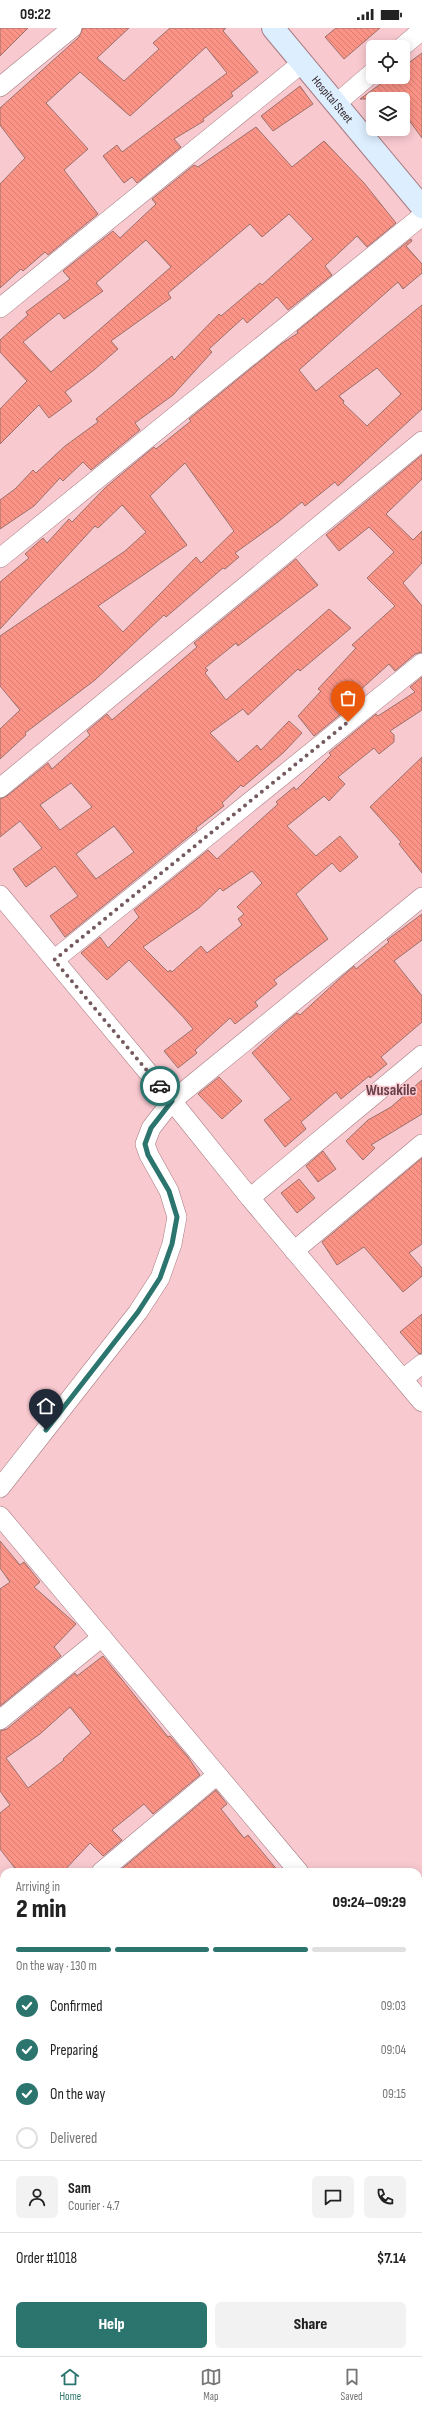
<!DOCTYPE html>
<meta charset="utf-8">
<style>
body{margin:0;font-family:"Sofia Sans Condensed",sans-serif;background:#f2f2f2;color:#222;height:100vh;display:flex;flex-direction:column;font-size:15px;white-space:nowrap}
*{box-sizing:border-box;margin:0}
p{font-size:13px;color:#767676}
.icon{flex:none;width:22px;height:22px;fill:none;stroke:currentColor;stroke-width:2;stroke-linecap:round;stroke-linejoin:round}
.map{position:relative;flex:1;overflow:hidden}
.details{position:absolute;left:0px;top:1840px;width:422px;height:488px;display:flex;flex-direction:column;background:#fff;border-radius:12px 12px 0 0;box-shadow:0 2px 10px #0003}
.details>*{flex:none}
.buttons{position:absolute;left:366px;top:12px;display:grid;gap:8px}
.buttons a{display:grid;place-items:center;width:44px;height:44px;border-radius:6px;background:#fff;box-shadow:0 2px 10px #0003;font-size:20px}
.pin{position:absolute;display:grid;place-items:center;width:34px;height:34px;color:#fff;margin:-41px -17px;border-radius:50% 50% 50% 0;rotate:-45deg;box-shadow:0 0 4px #0007}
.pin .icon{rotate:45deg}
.courier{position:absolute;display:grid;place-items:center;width:40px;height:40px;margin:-20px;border:3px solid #2c756f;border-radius:50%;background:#fff;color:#222;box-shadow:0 1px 5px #0007}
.summary em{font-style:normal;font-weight:800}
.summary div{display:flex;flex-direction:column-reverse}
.summary{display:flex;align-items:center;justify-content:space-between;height:68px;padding:0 16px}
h1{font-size:26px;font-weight:800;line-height:30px}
.bar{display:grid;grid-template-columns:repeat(4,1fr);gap:6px 4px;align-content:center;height:48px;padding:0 16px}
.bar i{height:5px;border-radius:3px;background:#e0e0e0}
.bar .selected{background:#2c756f}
.bar p{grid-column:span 4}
.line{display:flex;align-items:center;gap:10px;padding:0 16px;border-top:1px solid #e0e0e0}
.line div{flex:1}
.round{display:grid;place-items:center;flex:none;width:42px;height:42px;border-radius:6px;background:#f2f2f2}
ol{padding:0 16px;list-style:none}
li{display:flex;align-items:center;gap:12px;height:44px}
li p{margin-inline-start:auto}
li .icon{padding:4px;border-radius:50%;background:#2c756f;color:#fff;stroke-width:4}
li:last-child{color:#767676}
li i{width:22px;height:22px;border:2px solid #e0e0e0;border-radius:50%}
.cta{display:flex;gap:8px;margin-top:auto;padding:8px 16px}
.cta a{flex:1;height:46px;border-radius:6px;background:#2c756f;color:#fff;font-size:16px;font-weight:800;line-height:46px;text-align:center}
.cta a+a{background:#f2f2f2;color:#222}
.status{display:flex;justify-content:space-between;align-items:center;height:28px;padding:0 20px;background:#fff;direction:ltr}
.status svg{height:11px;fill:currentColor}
.dock{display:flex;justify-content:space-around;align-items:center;height:56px;border-top:1px solid #e0e0e0;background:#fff;font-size:11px;color:#767676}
.dock a{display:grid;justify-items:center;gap:2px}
.dock .selected{color:#2c756f}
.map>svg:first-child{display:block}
.building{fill:url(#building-back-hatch);stroke:#9c716b;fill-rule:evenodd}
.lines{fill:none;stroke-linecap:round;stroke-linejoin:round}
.street-casing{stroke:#a67a81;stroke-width:20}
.secondary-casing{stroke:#a67a81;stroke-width:24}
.street{stroke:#fff;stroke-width:19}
.secondary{stroke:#ddeefe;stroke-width:22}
.done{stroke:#74595d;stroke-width:4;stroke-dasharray:0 7.2}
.route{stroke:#2c756f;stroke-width:5}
.labels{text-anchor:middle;stroke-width:3;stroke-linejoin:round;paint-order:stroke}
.street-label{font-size:12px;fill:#2d1c1f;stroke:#f9c9d0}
.district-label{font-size:16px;font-weight:bold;fill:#694149;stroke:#f9c9d0}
</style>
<div class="status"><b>09:22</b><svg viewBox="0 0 49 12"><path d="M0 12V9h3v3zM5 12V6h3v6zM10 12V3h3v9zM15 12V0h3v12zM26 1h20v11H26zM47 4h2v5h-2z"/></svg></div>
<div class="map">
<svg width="422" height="2328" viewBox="0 0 422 2328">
<defs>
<pattern id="building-back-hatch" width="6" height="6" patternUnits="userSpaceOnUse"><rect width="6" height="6" fill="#fb9386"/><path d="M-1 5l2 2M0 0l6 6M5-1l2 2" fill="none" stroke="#d77e73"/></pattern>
</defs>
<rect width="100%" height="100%" fill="#f9c9d0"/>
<path class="building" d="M0 0H28L0 28Z
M83 0H129L97 30 124 53 159 21 153 15 170 0H226L223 3 258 44 231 65 233 68 203 91 204 93 174 111 181 119 137 155 132 149 124 155 103 128 117 117 122 124 227 45 206 19 130 88 80 44 46 75 88 121 64 142 98 186 48 227 45 224 23 243 21 241 0 260V156L25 130 0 97V80L79 9Z
M336 0H380L344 31 325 9Z
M422 25V110L403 84V71H360L390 49H403V39Z
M300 58 313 76 273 103 261 88Z
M256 99 292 139 324 113 364 155 396 195 367 219 357 208 325 238 332 247 288 282 277 269 247 295 243 290 209 321 212 324 173 367 135 395 140 402 91 442 83 434 63 453 60 450 34 478 0 501V472L15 461 33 442 36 445 65 418 98 394 96 391 172 328 174 332 219 286 221 288 260 255 262 257 313 211 289 186 262 209 250 196 168 265 171 270 111 313 118 321 94 342 65 364 72 373 49 390 39 377 0 416V381L27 353 0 324V312L28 287 26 284 70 251 63 243 113 203 120 210 156 176 152 171 194 137 198 139ZM146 212 171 239 51 344 23 314 59 285 64 291 103 263 96 255Z
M411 211 412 213 406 218 422 236V245L403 261 398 254 299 342 316 363 422 277V381L338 458 335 454 305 478 302 474 278 494 235 525 239 529 225 541 223 540 166 589 164 587 95 652 25 705 26 707 0 731V701L20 682 0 658V608L125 523 146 504 122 477 98 500 95 498 0 601V554L29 530 25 526 43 510 47 515 69 491 72 494 106 459 154 419 156 421 191 393 189 391 281 316 298 305 297 303ZM377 340 401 366 367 398 343 375 344 373 339 368ZM185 435 234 503 201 535 196 529 123 604 98 578 187 517 150 468Z
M422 427V451L386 486 413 512 422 503V535L403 555 422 578V624L415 626 395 643 389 636 358 664 362 669 314 708 298 688 321 663 318 661 356 620 352 617 395 578 367 550 394 524 369 499 339 523 326 507Z
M296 531 318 557 238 618 236 615 205 640 208 642 205 645 226 672 329 581 351 600 300 643 298 641 248 687 243 681 210 705 238 734 257 717 261 722 289 693 302 705 283 725 243 759 241 757 222 775 224 778 196 800 197 802 193 805 65 909 50 888 78 868 55 838 26 859 13 841 42 820 20 793 0 809V771L7 768 48 735 52 741 90 707 87 703 107 686 112 692 197 619 194 615ZM71 755 92 779 60 802 40 777ZM114 798 134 824 96 851 76 826Z
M422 649V682L390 703 394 707V714L379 726 374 720 338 749 345 756 329 773 324 768 287 798 316 828 340 808 358 829 340 844 332 835 296 866 328 911 274 952 277 956 255 974 258 978 235 996 230 990 195 1022 197 1025 178 1040 164 1023 193 1001 184 990 129 932 107 952 81 925 100 909 108 920 139 889 134 882 208 822 217 831 278 776 276 774 294 759 296 762 331 727 329 725 376 686 378 688 415 664 410 659ZM252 843 262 855 237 879 244 886 238 891 242 897 207 925 201 918 172 944 170 942 168 944 143 919 199 880 220 860 223 863Z
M422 729V845L399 816 401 814 370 779Z
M422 886V912L394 933 422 968V994L381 1029 387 1036 370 1050 369 1048 341 1071 336 1064 301 1094 306 1101 285 1119 264 1092 291 1071 252 1025 284 996 297 985 300 987 337 953 354 938 356 941 389 914 387 912Z
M219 1049 242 1073 222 1091 198 1066Z
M422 1052V1086L371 1117 375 1120 363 1132 346 1113 368 1092 391 1079Z
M323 1123 336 1141 318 1154 306 1138Z
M422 1130V1216L409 1225 422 1240V1248L403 1264 364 1219 337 1237 322 1214Z
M299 1151 315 1170 297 1185 281 1165Z
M422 1286V1325L419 1326 400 1304Z
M0 1513 20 1537 24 1534 40 1554 34 1559 76 1596 54 1619 61 1628 0 1678V1561L10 1554 0 1540Z
M103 1628 168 1709 170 1708 188 1729 200 1747 153 1786 144 1776 112 1802 122 1812 103 1828 90 1815 63 1844H18L0 1821V1785L10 1777 0 1763V1703L7 1701 75 1645 77 1648ZM70 1679 91 1705 63 1731 64 1732 28 1760 6 1730 40 1706Z
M216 1762 227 1776 221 1781 244 1810 248 1807 279 1844H118Z"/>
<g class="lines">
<defs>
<path id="street" d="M402 19 422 2
M0 59 72 0
M336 76 373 44
M0 280 302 35
M0 530 422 188
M0 760 422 413
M0 867 172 1073 250 1170 422 1374
M54 932 422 635
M250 1170 422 1027
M294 1223 422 1116
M403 1351 422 1336
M0 1460 138 1284 160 1250 172 1216 177 1189 169 1163 149 1127 145 1116 151 1100 172 1073 422 869
M0 1488 299 1844
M0 1692 102 1609
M101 1844 217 1747
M0 1928 4 1924
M418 1990 422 1995
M418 2029 422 2025
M0 2155 4 2152
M418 2277 422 2274
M72 2328 76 2324
M357 2328 362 2324"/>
<g id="secondary">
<path id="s1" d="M273 0 422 179"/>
</g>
</defs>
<use href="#street" class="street-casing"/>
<use href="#secondary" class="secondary-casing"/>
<use href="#street" class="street"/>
<use href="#secondary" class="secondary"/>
</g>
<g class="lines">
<path class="done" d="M160 1058 54 932 348 694"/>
<path class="route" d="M46 1402 138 1284 160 1250 172 1216 177 1189 169 1163 148 1127 145 1116 151 1100 172 1073 160 1058"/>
</g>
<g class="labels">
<g class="street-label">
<text dy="4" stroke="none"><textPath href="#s1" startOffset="93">Hospital Steet</textPath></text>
</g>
<g class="district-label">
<text x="391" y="1067">Wusakile</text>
</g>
</g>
</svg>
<div class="buttons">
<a><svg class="icon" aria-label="locate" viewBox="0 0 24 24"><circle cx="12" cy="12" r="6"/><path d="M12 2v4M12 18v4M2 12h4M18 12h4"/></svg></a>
<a><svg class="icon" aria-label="layers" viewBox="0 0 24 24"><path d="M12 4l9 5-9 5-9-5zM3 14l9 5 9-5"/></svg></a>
</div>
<div class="pin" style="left:348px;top:694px;background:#ea580c"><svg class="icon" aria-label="bag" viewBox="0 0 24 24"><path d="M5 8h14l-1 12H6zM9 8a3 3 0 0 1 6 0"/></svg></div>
<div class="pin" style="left:46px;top:1402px;background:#1f2937"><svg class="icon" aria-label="home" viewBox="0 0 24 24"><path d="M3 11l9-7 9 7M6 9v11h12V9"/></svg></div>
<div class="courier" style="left:160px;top:1058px"><svg class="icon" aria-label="car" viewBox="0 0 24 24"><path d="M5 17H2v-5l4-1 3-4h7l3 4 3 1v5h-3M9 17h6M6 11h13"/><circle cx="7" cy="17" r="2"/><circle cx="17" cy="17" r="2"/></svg></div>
<section class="details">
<div class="summary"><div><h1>2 min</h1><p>Arriving in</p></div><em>09:24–09:29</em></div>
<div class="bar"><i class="selected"></i><i class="selected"></i><i class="selected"></i><i></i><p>On the way · 130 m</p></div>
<ol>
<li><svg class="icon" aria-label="check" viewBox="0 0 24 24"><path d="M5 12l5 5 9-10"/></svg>Confirmed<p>09:03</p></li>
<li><svg class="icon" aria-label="check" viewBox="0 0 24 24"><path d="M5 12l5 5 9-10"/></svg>Preparing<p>09:04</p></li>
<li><svg class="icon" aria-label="check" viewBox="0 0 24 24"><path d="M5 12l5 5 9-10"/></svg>On the way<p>09:15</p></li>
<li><i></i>Delivered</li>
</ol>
<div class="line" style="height:72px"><a class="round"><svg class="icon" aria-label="person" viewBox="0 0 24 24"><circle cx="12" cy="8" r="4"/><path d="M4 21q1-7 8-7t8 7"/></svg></a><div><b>Sam</b><p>Courier · 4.7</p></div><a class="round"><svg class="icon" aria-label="chat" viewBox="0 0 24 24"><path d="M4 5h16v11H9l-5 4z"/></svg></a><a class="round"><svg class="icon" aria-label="phone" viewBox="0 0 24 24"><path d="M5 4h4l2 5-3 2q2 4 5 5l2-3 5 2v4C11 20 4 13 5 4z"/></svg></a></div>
<div class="line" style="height:52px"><div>Order #1018</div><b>$7.14</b></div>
<div class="cta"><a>Help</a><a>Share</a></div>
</section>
</div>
<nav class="dock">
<a class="selected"><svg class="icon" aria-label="home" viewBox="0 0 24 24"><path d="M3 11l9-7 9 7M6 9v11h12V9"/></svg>Home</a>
<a><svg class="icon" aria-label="map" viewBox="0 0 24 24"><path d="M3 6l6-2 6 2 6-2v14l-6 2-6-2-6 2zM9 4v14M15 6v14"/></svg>Map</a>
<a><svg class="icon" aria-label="saved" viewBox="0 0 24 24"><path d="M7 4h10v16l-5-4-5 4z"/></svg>Saved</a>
</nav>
